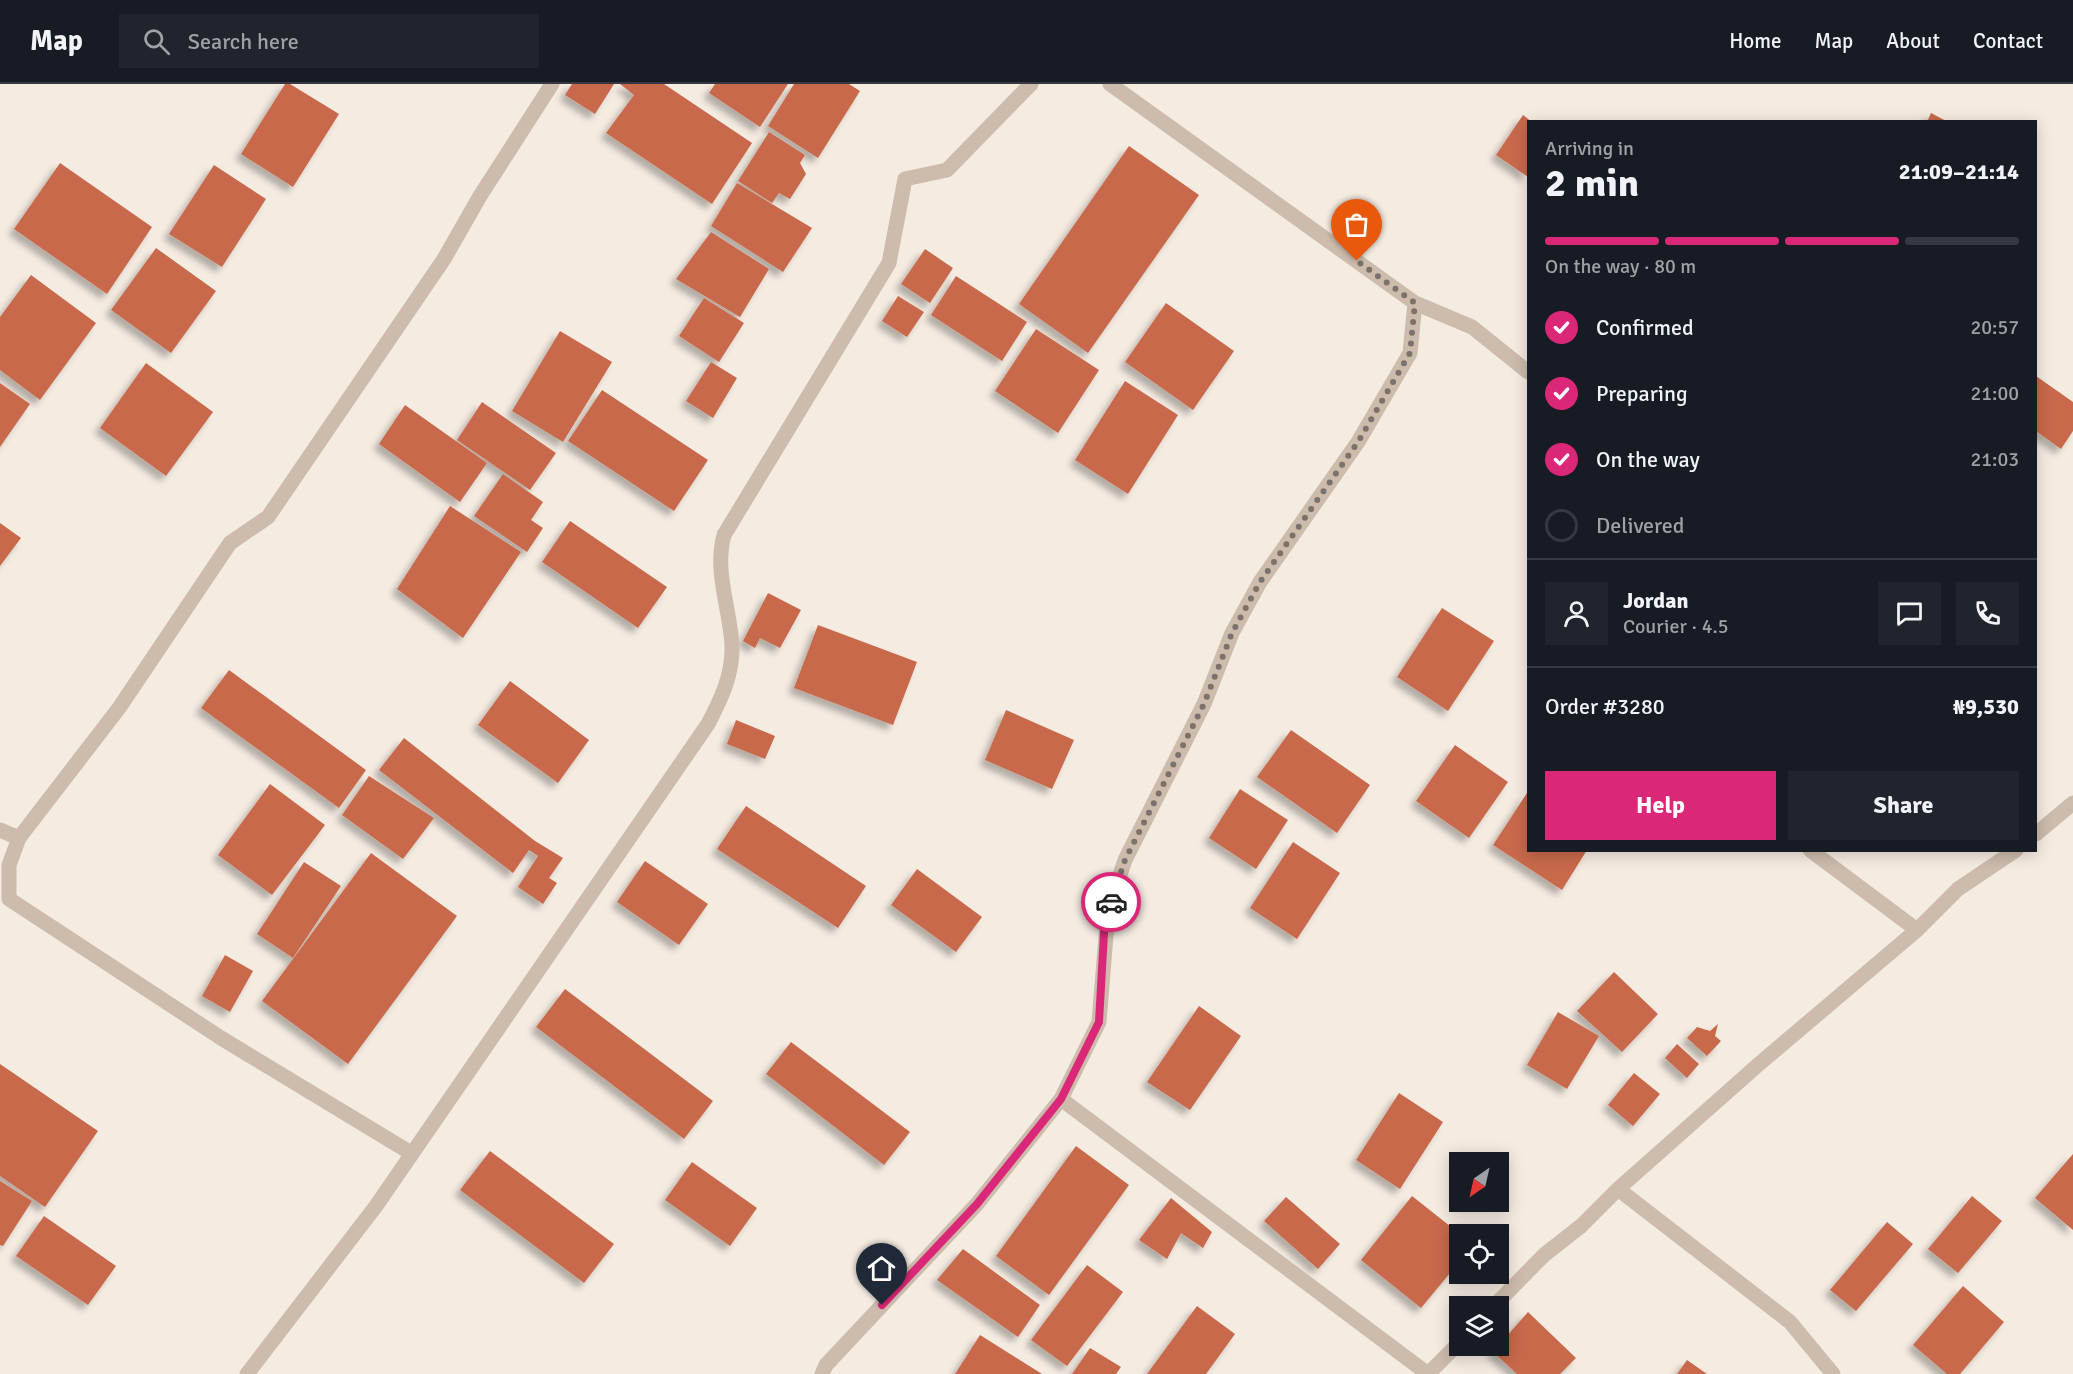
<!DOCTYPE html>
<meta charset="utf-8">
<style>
body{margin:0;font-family:Signika,sans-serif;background:#20242c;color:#f1f3f6;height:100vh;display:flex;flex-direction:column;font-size:22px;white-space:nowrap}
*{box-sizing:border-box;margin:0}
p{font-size:20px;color:#9ea1a6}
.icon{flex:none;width:33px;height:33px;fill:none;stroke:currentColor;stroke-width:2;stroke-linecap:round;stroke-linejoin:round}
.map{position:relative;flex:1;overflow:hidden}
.side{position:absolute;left:1527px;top:36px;width:510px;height:732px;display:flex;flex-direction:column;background:#171b24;border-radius:0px;box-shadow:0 3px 15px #0003}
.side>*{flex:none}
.needle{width:39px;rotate:214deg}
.tools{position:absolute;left:1449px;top:1068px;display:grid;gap:12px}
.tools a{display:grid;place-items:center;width:60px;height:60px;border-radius:0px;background:#171b24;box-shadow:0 3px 15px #0003;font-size:30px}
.pin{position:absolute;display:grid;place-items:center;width:51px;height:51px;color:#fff;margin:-62px -26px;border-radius:50% 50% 50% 0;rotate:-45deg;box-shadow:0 0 6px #0007}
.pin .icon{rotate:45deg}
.courier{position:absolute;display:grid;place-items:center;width:60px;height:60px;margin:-30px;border:4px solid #db2777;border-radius:50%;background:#fff;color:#222;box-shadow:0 2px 8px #0007}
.summary em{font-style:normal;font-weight:800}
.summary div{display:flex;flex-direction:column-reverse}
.summary{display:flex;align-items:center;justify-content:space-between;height:102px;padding:0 18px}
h1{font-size:39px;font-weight:800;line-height:45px}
.bar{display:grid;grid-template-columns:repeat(4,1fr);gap:9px 6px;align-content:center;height:72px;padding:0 18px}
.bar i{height:8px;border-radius:4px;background:#363941}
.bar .active{background:#db2777}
.bar p{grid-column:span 4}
.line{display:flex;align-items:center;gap:15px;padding:0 18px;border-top:2px solid #363941}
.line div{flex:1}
.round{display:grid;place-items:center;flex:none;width:63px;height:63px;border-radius:0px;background:#20242c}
ol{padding:0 18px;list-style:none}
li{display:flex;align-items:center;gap:18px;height:66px}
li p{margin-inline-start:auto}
li .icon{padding:6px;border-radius:50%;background:#db2777;color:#fff;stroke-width:4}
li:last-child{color:#9ea1a6}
li i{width:33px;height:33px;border:3px solid #363941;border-radius:50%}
.button{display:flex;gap:12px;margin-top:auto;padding:12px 18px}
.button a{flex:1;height:69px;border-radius:0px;background:#db2777;color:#fff;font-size:24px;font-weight:800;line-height:69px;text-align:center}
.button a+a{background:#20242c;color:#f1f3f6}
header{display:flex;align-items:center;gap:36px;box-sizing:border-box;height:84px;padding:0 30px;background:#171b24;border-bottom:2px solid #363941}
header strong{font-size:28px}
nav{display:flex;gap:33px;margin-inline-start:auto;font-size:21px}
.search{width:420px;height:54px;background:#20242c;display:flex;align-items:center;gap:15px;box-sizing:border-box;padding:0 21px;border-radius:0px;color:#9ea1a6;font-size:22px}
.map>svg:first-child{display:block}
.building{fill:#c8694b;filter:url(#shadow)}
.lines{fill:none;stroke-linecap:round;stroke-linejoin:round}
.minor{stroke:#cdbbac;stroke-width:15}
.done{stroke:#7c716b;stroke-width:6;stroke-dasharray:0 10.8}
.route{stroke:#db2777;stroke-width:8}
</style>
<header>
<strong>Map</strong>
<div class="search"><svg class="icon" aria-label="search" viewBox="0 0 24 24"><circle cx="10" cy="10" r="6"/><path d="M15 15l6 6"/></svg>Search here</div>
<nav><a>Home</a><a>Map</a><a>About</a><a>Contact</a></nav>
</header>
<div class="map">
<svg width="2073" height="1290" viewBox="0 0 2073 1290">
<defs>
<filter id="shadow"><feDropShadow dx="-5.5" dy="5.5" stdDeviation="3" flood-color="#0004"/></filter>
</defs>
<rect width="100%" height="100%" fill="#f4ebe1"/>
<path class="building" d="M285 0H290L339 30 293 103 241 70Z
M572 0H614L595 30 565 11Z
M620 0H664L752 59 712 120 606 49 634 11Z
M715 0H788L760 43 709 9Z
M794 0H849L860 7 818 74 768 42Z
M1931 29 1948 38H1927Z
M1523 31 1532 38H1528V93L1496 71Z
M769 48 805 71 800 79 806 90 790 115 779 109 772 119 738 97Z
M1129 62 1199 111 1088 269 1019 220Z
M60 79 152 143 107 210 14 145Z
M214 81 266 115 222 183 169 150Z
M737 99 812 144 783 188 711 142Z
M711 148 769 185 740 233 676 195Z
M156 164 216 207 171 269 111 226Z
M925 165 953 184 930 219 901 200Z
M31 191 96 239 40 316 0 286V233Z
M956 192 1027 238 1002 277 931 231Z
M898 212 924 228 907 253 882 237Z
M704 214 744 239 719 278 679 252Z
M1166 219 1234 267 1193 326 1125 278Z
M1036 245 1099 286 1058 349 995 307Z
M560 247 612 278 563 358 512 327Z
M711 278 737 294 713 334 686 317Z
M146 279 213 328 166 392 100 344Z
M2036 292 2073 318V347L2061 365 2036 347Z
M1125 297 1178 331 1128 410 1075 376Z
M0 299 30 320 0 363Z
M602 306 708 376 674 427 568 357Z
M482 318 556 369 530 406 457 356Z
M405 321 487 379 460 418 379 360Z
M503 390 543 418 531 436 543 444 527 468 474 432Z
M450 422 521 468 463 554 397 505Z
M570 437 667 503 638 544 542 478Z
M0 439 21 454 0 482Z
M768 509 801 526 780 564 760 554 755 564 743 557Z
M1442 524 1494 557 1448 627 1397 593Z
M818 541 917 578 893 641 794 604Z
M229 586 366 686 339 724 201 624Z
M510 597 589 656 558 699 478 641Z
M1006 626 1074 656 1052 705 985 676Z
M736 636 775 652 765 675 727 660Z
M1291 646 1370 701 1337 749 1257 693Z
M404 654 535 757 563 774 549 794 557 799 543 820 518 803 538 772 529 766 513 789 379 686Z
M1455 661 1508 698 1469 754 1416 717Z
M369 692 434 734 403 775 342 731Z
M270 700 325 741 272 811 218 771Z
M1240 705 1288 736 1256 785 1209 754Z
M1527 709 1528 766H1587L1562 806 1493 761Z
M746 722 866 802 838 844 717 765Z
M1293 758 1340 789 1297 855 1250 824Z
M371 769 457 832 348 980 262 917Z
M645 777 708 820 679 861 617 818Z
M304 778 341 802 293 874 257 850Z
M917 785 982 833 956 868 891 821Z
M225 871 253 887 230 928 202 912Z
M1614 888 1658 930 1622 968 1577 927Z
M565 905 713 1017 684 1055 536 943Z
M1199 922 1241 952 1190 1026 1147 998Z
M1558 928 1599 952 1567 1005 1527 981Z
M1718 940 1715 952 1721 957 1707 972 1687 954 1697 943 1710 947Z
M791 958 910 1048 884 1081 766 990Z
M1677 960 1699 980 1687 994 1665 974Z
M0 980 98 1047 45 1123 0 1092Z
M1634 989 1660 1010 1633 1042 1608 1021Z
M1399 1009 1443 1038 1400 1105 1356 1076Z
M1076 1062 1129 1101 1049 1211 996 1172Z
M490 1067 614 1160 584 1199 460 1106Z
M2073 1070V1146L2035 1114Z
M692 1078 757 1124 730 1162 665 1116Z
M0 1097 32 1117 3 1162 0 1161Z
M1412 1112 1460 1150V1177L1421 1224 1361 1176Z
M1972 1112 2002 1137 1958 1189 1928 1165Z
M1286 1113 1340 1160 1318 1185 1264 1137Z
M1171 1114 1212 1148 1203 1164 1181 1149 1167 1175 1139 1156Z
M44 1132 116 1182 88 1221 16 1172Z
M1887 1138 1913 1160 1856 1227 1830 1206Z
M963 1165 1040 1221 1018 1253 937 1196Z
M1087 1181 1123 1208 1067 1282 1031 1256Z
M1963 1202 2004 1238 1960 1290H1947L1913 1261Z
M1197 1222 1235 1250 1206 1290H1147Z
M1528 1228 1576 1274 1560 1290H1517L1491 1266 1498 1262Z
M980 1251 1042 1290H955Z
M1090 1264 1121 1283 1116 1290H1072Z
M1687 1276 1707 1290H1677Z"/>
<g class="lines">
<path class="minor" d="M1110 0 1415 219 1472 243 1528 288
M0 746 19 754
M2036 750 2073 719
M1810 766 1917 846
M1061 1015 1428 1290 1460 1258
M411 1069 221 954 9 815V781L19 754 119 624 230 459 268 433 444 175 480 112 552 0
M1618 1105 1790 1238 1833 1290
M1494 1222 1544 1171 1581 1142 1618 1105 1759 980 1917 846 1958 805 2016 766
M247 1290 376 1122 708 640C721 615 733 591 732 561 730 525 714 487 724 451L889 179 905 95 947 86 1031 0
M822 1290 826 1281 977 1120 1061 1015 1099 938 1108 827 1125 776 1204 620 1232 549 1260 498 1358 358 1410 269 1415 219"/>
</g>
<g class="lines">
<path class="done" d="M1111 818 1125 776 1204 620 1232 549 1260 498 1358 358 1410 269 1415 219 1357 177"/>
<path class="route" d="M882 1221 977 1120 1061 1015 1099 938 1104 849 1111 818"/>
</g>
</svg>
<div class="tools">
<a><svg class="needle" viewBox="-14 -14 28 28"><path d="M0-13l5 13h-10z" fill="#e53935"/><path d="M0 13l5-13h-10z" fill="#9ea1a6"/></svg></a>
<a><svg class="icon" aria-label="locate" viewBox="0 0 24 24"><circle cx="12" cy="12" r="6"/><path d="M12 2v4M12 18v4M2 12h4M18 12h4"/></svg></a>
<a><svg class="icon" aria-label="layers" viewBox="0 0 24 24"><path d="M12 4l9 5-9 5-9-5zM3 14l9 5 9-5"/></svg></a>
</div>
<div class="pin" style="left:1357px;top:177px;background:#ea580c"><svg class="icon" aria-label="bag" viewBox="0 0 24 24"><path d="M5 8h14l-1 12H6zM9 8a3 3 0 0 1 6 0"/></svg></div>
<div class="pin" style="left:882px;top:1221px;background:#1f2937"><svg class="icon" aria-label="home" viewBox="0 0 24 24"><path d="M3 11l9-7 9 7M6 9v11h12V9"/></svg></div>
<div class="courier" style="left:1111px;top:818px"><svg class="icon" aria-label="car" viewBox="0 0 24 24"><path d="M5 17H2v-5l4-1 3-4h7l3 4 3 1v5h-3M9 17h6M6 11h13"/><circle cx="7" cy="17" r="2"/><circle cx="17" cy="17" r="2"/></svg></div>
<section class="side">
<div class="summary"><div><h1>2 min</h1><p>Arriving in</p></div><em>21:09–21:14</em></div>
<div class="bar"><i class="active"></i><i class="active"></i><i class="active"></i><i></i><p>On the way · 80 m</p></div>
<ol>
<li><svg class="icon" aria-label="check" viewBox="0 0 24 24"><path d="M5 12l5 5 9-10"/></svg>Confirmed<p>20:57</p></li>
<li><svg class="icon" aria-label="check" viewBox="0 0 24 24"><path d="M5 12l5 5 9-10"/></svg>Preparing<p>21:00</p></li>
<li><svg class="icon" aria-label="check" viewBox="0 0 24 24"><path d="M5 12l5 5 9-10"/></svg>On the way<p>21:03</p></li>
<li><i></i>Delivered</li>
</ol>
<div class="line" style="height:108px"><a class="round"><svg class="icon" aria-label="person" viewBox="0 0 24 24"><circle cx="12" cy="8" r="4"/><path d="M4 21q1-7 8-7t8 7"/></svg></a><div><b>Jordan</b><p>Courier · 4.5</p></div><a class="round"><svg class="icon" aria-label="chat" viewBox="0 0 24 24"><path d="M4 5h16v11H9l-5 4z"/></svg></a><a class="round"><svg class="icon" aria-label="phone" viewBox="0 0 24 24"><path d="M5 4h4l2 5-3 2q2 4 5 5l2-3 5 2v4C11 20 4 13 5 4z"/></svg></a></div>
<div class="line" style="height:78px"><div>Order #3280</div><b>₦9,530</b></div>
<div class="button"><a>Help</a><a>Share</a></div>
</section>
</div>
